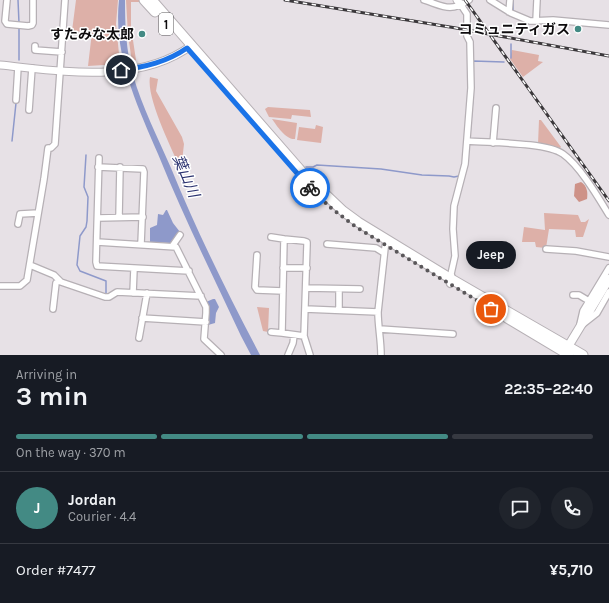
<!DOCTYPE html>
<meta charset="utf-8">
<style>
body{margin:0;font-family:Karla,"Noto Sans JP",sans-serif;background:#20242c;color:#f1f3f6;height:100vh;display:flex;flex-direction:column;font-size:15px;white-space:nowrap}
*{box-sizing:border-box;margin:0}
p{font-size:13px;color:#9ea1a6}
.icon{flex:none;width:22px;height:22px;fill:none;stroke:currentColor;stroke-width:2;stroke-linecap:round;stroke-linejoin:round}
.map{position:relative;height:355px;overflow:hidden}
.panel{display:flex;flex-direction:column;background:#171b24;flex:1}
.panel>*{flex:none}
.pin{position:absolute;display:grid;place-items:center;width:34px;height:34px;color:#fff;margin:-17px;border:2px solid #fff;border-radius:50%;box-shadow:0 1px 4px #0007}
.courier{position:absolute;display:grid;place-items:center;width:40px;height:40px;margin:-20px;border:3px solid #1a73e8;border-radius:50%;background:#fff;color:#222;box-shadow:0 1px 5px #0007}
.bubble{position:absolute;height:28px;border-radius:14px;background:#171b24;box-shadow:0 2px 10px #0003;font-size:13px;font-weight:700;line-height:28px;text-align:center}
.head em{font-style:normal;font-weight:700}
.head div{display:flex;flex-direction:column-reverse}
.head{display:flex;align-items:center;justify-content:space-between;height:68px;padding:0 16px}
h1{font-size:26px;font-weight:700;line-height:30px}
.bar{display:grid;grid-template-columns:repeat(4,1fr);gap:6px 4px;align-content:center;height:48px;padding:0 16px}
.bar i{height:5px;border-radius:3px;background:#363941}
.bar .current{background:#438a84}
.bar p{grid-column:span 4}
.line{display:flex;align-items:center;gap:10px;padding:0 16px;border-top:1px solid #363941}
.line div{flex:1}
.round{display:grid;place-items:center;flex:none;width:42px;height:42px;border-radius:21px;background:#20242c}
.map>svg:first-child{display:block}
.green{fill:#ddb0a8}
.forest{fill:#ce9288}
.water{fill:#8e99ca}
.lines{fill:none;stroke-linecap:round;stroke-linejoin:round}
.stream{stroke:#8e99ca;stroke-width:1.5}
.minor-casing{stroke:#b6b0b5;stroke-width:8}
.tertiary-casing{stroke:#b6b0b5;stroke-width:9}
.primary-casing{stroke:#b6b0b5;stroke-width:10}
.trunk-casing{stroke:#b6b0b5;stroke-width:11}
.minor{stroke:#fff;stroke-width:5.5}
.tertiary{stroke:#fff;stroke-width:7}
.primary{stroke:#fff;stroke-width:8}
.trunk{stroke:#fff;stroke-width:9}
.rail-casing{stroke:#3b383b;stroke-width:3}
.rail{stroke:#fff;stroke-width:1.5;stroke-dasharray:4.5;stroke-linecap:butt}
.done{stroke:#5a575a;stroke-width:4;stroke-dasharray:0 7.2}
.route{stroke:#1a73e8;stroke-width:5}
.poi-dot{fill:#438a84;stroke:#fff;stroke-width:1.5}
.labels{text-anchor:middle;stroke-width:3;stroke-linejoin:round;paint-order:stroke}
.shield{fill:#fff;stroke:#565556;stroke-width:1}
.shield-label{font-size:13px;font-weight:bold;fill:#0e0c0e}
.poi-label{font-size:14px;font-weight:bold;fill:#0e0c0e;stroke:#fff;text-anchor:end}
.water-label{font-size:15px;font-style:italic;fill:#2c3370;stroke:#fff}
</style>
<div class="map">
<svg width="609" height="355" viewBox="0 0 609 355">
<rect width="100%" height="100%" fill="#e7e1e6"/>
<path class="green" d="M76 0H118L116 24 120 64 88 66 92 32 72 31Z
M126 0H139L140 2H131V27L136 60 132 62 128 35Z
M512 50 539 55 538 61 543 62 523 77 510 59Z
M150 77 158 79 156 91 182 137 184 144 181 170C172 149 146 98 150 77Z
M268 107 310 110 311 117 292 115 291 119 269 117 265 109Z
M272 119 297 123 295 139C286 140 277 126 272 119Z
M539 120H541L561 147 560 148 550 145 538 144Z
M316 125 323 127 321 143 297 140 299 127 315 129Z
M544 213 578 215 581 222H585L589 219 583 237H576L575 230 549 229 546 248 536 247 535 242H522L524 227 545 230Z
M257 307 269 308 268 332 263 331Z"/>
<path class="forest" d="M581 182C587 186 588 192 587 199L579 202 574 196 575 184Z"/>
<path class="water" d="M119 0H125C125 25 126 51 133 75 142 107 158 138 171 168 197 232 228 294 260 355H251L241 336C213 276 183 216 158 154 137 105 113 55 119 0Z
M166 210H167L173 223 180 232 170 243 150 242V228L157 225 158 214 163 215Z
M213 299H215L219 307 216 313 215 323 208 325 209 309 206 302Z"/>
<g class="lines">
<path class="stream" d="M18 0 19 23
M513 10V0
M19 28V60
M511 58V44
M473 71V61L504 62
M470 134 473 97
M12 141 16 103
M86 155 84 187 88 197 87 221 86 227 80 236 77 265 80 271 106 281V294
M306 167H313L317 165 381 169 422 175 449 176 454 177 459 176"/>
<defs>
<path id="minor" d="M7 0 5 21 7 24 28 26 32 25 33 23V0
M424 0C443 6 450 13 469 0
M490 0 511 13 530 21 553 20 609 25
M509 12 510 0
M536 21 537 0
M35 46V50L62 52
M16 100 18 67
M29 110 32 68
M467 141C490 143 546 142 563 154 580 166 598 197 609 215
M493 143 496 108
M99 158 96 262 97 266 189 271
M98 167 143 169 144 172 141 244
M119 217 120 167
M98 218 143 217
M18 224 20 214 38 213
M271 237 284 239
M97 242 176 247 206 307V313L204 339 221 355
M327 244 376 248 384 253
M173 245 180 235
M546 249 576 251 609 257
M257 255 255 287 257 290 283 291
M30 265 54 275 61 282 105 297H109L117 292 201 296
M283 268H307
M450 284 453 280 451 274 455 256 453 229 454 206 465 164 471 88 470 42 467 36V14L461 5
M0 286H20L27 280 28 274 44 179 48 148H51L55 144 65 0
M306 288 360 289
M339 289V310
M133 293 134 269
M573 295H579L589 301
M53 309 56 283 59 280
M305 309 378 312
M142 318 206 322
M580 324 583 311 609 268
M583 324 597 313 609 292
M380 329 453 334
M271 332 282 333
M304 336 282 333 284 239 304 241 307 242V245L304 336 310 355
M139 338 147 293
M288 355 293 343 294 335
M381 355C381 340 378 326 378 312L386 239"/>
<path id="tertiary" d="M457 0 461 5
M0 65C61 71 139 85 192 45"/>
<path id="primary" d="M566 350 609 279"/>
<path id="trunk" d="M144 0 155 12
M152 0 303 173 343 211 358 222 453 280 583 355
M507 318 569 355"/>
</defs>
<use href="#minor" class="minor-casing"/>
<use href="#tertiary" class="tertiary-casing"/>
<use href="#primary" class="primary-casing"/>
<use href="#trunk" class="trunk-casing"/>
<use href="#minor" class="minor"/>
<use href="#tertiary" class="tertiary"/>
<use href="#primary" class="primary"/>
<use href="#trunk" class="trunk"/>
<defs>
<path id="rail" d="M285 0 456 28 609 56
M465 0 609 201"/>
</defs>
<use href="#rail" class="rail-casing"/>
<use href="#rail" class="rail"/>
</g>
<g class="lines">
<path class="done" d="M310 188 331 208 356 227 491 309"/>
<path class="route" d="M121 70C145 67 167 62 187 48L310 188"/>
</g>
<g class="poi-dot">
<circle cx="578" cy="29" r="4"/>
<circle cx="142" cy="34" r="4"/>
</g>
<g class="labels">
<rect class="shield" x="159" y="13" width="14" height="22" rx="3"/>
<g class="shield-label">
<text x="166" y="29">1</text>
</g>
<g class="poi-label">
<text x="570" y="34">コミュニティガス</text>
<text x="134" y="39">すたみな太郎</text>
</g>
<g class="water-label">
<text transform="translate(186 176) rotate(67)" y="5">葉山川</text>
</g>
</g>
</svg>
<div class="pin" style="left:491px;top:309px;background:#ea580c"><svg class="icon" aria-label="bag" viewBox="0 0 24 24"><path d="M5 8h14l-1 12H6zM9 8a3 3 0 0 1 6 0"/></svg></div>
<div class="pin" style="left:121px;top:70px;background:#1f2937"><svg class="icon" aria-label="home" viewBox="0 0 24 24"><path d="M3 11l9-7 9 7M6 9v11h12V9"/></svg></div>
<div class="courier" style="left:310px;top:188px"><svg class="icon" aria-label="bike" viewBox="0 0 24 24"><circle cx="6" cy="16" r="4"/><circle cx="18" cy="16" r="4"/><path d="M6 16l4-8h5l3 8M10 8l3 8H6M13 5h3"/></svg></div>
<div class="bubble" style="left:466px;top:241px;width:50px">Jeep</div>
</div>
<section class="panel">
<div class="head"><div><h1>3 min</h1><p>Arriving in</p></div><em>22:35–22:40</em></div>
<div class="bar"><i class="current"></i><i class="current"></i><i class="current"></i><i></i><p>On the way · 370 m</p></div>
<div class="line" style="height:72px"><b class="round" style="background:#438a84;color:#fff">J</b><div><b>Jordan</b><p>Courier · 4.4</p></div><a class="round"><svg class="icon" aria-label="chat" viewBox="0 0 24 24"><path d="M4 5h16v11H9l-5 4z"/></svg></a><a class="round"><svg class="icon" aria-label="phone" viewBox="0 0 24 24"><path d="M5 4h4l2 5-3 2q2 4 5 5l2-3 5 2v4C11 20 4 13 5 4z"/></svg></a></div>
<div class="line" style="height:52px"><div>Order #7477</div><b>¥5,710</b></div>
</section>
